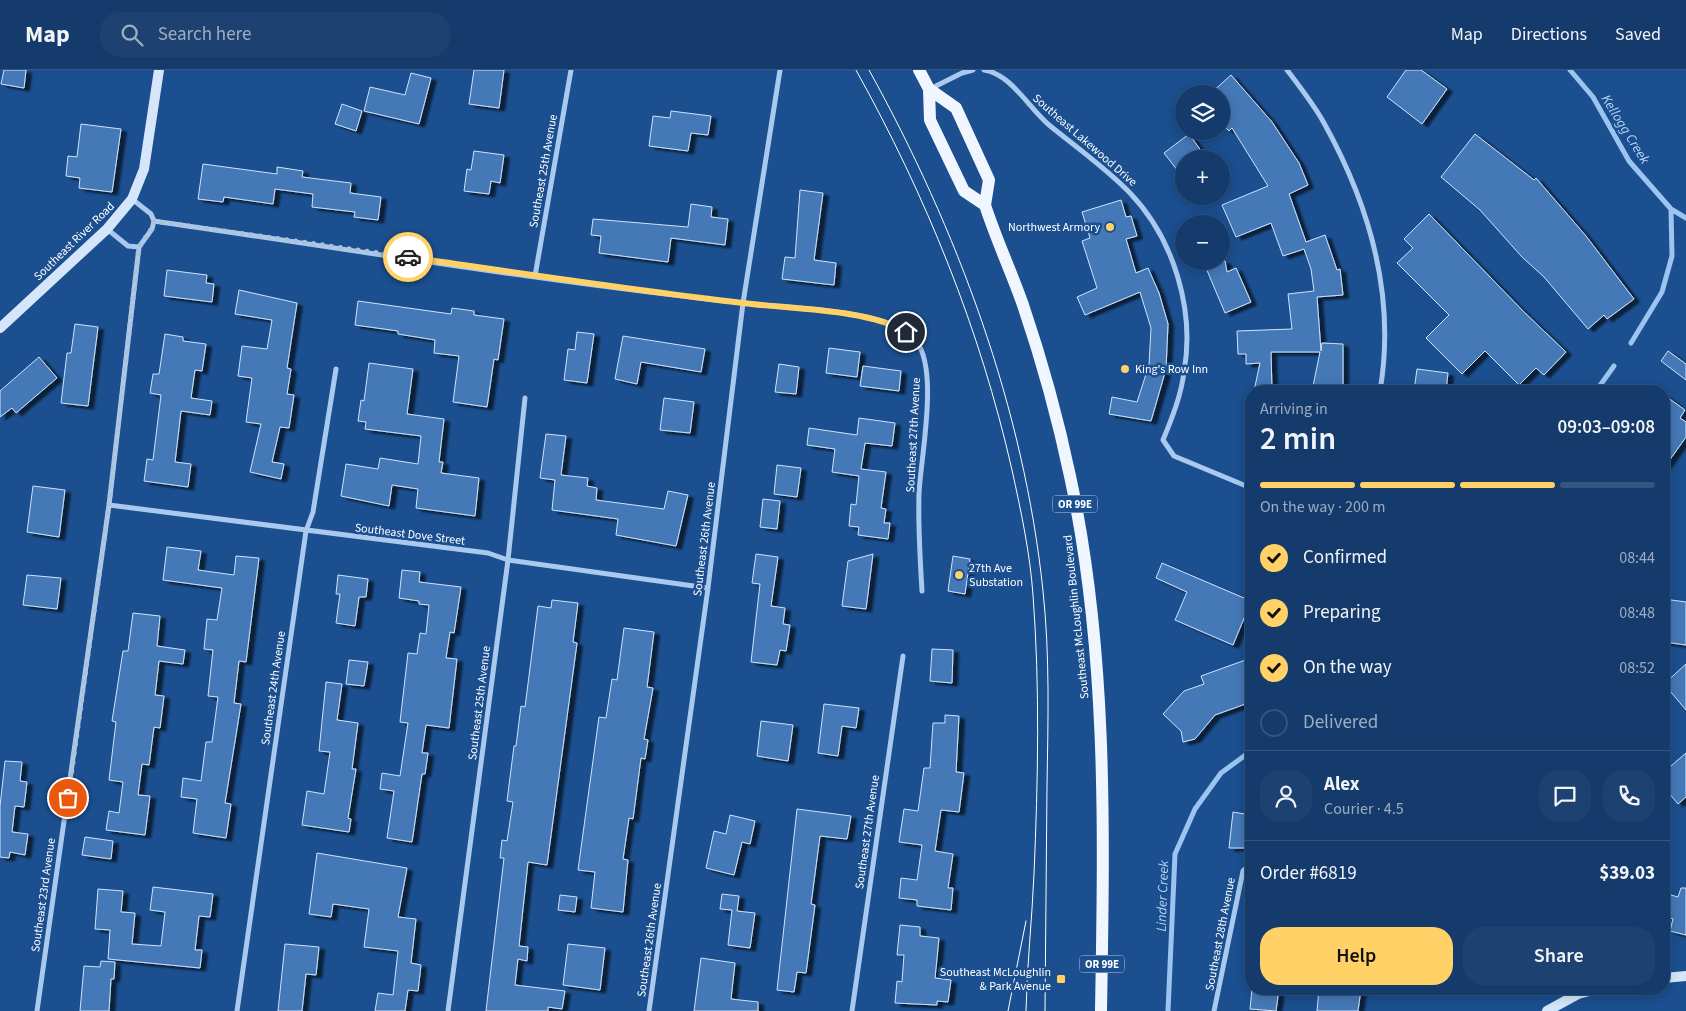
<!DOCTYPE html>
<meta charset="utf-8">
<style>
body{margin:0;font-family:"Source Sans 3",sans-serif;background:#1d4271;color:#f1f3f6;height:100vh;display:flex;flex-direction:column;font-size:19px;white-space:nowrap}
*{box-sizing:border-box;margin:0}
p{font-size:16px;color:#9dadc1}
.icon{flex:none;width:28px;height:28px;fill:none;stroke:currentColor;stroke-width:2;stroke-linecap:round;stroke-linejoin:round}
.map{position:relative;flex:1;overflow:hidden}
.side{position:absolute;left:1245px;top:315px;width:425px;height:610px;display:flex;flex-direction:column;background:#143b6b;border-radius:20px;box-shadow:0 2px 12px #0003,0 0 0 1px #33557e}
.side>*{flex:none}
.tools{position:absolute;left:1175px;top:15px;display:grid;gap:10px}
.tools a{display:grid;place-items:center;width:55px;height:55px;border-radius:50%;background:#143b6b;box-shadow:0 2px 12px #0003,0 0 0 1px #33557e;font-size:25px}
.pin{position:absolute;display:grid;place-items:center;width:42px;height:42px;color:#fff;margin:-21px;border:2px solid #fff;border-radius:50%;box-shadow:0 1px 5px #0007}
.courier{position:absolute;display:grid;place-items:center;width:50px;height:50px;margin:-25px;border:4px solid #ffd166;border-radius:50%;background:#fff;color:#222;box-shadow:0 1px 6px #0007}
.summary em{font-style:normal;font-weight:600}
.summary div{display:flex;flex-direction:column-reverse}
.summary{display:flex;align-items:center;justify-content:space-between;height:85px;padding:0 15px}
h1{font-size:32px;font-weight:600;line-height:38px}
.bar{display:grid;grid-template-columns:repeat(4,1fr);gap:8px 5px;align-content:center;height:60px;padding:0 15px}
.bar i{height:6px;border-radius:4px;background:#33557e}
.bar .current{background:#ffd166}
.bar p{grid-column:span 4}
.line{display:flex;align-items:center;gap:12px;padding:0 15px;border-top:1px solid #33557e}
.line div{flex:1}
.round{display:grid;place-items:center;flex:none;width:52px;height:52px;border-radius:20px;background:#1d4271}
ol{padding:0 15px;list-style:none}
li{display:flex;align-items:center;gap:15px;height:55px}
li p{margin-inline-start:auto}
li .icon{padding:5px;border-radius:50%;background:#ffd166;color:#111;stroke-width:4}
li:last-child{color:#9dadc1}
li i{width:28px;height:28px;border:2px solid #33557e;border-radius:50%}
.button{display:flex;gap:10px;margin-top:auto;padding:10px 15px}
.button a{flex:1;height:58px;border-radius:20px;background:#ffd166;color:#111;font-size:20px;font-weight:600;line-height:58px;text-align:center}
.button a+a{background:#1d4271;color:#f1f3f6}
header{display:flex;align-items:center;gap:30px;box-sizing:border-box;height:70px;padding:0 25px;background:#143b6b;border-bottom:1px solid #33557e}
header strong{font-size:24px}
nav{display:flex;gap:28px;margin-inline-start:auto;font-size:18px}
.search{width:350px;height:45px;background:#1d4271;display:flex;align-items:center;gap:12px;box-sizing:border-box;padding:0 18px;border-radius:20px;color:#9dadc1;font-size:19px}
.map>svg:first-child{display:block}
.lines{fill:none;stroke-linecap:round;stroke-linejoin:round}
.stream{stroke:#9cc4f0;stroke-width:5}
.building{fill:#4478b7;stroke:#cfe3fa;filter:url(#shadow)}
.street{stroke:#a9c9ee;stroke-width:5}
.secondary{stroke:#d6e6fa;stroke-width:10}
.primary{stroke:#f0f6ff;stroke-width:12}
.tram{stroke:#fff;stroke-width:1}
.done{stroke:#afc1d8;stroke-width:5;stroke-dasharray:0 9}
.route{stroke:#ffd166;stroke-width:6}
.poi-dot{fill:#ffd166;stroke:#1b4f8f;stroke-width:2}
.labels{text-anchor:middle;stroke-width:5;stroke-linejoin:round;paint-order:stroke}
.shield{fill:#1b4f8f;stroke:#bbcadd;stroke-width:1}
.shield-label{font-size:11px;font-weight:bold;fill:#fff}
.street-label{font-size:12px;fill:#fff;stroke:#1b4f8f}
.poi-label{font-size:12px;fill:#fff;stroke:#1b4f8f;text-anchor:end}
.water-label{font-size:14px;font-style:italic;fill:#b5d3f5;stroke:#1b4f8f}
</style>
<header>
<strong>Map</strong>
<div class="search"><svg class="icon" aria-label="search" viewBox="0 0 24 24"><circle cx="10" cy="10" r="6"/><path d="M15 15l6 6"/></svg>Search here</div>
<nav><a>Map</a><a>Directions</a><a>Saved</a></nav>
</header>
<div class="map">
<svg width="1686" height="941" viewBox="0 0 1686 941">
<defs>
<filter id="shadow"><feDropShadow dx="5.5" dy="3" stdDeviation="1" flood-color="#0009"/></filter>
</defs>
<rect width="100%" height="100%" fill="#1b4f8f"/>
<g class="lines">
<path class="stream" d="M1570 0 1593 27 1629 91 1671 139 1686 148
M1631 273 1662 222 1672 186 1671 139
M1596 321 1614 296
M1168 941 1175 784 1195 739 1221 703 1251 681"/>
</g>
<path class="building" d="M4 0H26L24 18 1 14Z
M474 0H504L499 38 469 34Z
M1406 0H1421L1447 19 1422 54 1387 27Z
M411 3 431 8 419 54 364 41 370 17 405 25Z
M1231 5 1272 52 1299 93 1308 115 1289 124 1306 172 1325 165 1337 200 1340 199 1343 225 1317 227 1321 281 1322 273 1343 274V321H1312L1320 282H1271L1272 321H1254L1260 293 1246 294V284H1238L1237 261 1292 259 1288 224 1314 221 1311 199 1304 179 1283 186 1271 153 1236 167 1222 135 1268 116 1232 58 1229 61 1221 53V24H1210Z
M342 34 362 41 356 61 335 54Z
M671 41 711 46 708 65 691 63 688 81 649 76 653 46 670 48Z
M81 54 121 59 112 122 79 118 80 108 66 106 68 86 77 87Z
M1189 64 1207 89H1184V109L1164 83Z
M1475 64 1534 110 1536 108 1586 166 1634 229 1607 249 1604 245 1588 259 1544 207 1522 187 1480 140 1441 107Z
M474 81 504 85 500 113 491 111 489 124 464 121 467 99 471 100Z
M203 94 277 104V97L303 101 302 107 351 113 350 123 381 127 378 150 354 147 355 142 312 137 313 124 275 119 273 134 224 127 223 132 198 129Z
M800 120 823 123 814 190 836 193 834 215 782 209 785 187 795 188Z
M1121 130 1126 147 1131 146 1137 166 1126 169 1136 203 1148 198 1159 223 1168 254 1166 299 1151 351 1109 344 1112 327 1137 332 1149 295 1151 258 1140 222 1085 245 1077 227 1097 218 1082 171 1090 168 1082 142Z
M691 134 712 137 711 147 728 149 725 175 671 168 668 192 599 183 601 166 591 165 593 149 688 157Z
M1429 144 1524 242 1566 282 1544 305 1536 298 1519 315 1485 281 1462 304 1426 268 1449 245 1397 193 1413 178 1404 169Z
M1203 191H1225L1227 202 1236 198 1251 232 1225 243Z
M167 200 207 205 206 213 214 214 212 232 164 226Z
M239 220 297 233 287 298 291 299 287 324 294 325 289 358 280 357 272 392 284 394 281 409 250 402 261 354 246 352 252 308 238 306 242 276 267 279 272 250 235 244Z
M358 231 451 244 452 238 474 241V245L504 249 498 290 494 289 487 337 453 332 459 286 434 283 435 270 398 264V261L355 255Z
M75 254 98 257 88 336 61 333 67 283H71Z
M577 262 594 264 587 313 564 310 568 279 575 280Z
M165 264 183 267V271L206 274 202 301 195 300 191 328 212 331 210 345 181 341 175 392 191 394 188 417 144 411 147 389 153 390 161 325 150 323 153 304H159Z
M623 266 705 279 701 302 641 292 637 314 615 309Z
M829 278 860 282 857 307 826 303Z
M1668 281 1686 294V310L1661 291Z
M39 287 57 308 16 343 12 338 0 347V321Z
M369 293 413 299 407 344 444 349 439 392H443L441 403 479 408 475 446 416 438 418 419 392 415 389 436 341 426 346 394 378 399 380 388 418 394 421 366 365 359 366 352 358 351 361 330 364 331Z
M779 294 799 297 796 324 775 322Z
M863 296 901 301 899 321 860 316Z
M1417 299 1448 303 1446 321H1414Z
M1664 325 1685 340 1680 348 1686 352V367L1664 398Z
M664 328 694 332 690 363 660 360Z
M859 348 895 353 892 376 865 373 861 399 886 402 881 438 886 439 884 453H890L888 469 858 465 859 457 849 456 851 434 856 435 859 406 832 402 835 379 807 375 809 358 857 365Z
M546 364 566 366 561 405 588 408 587 416 597 418 596 430 664 439 668 421 688 425 676 476 616 465 618 449 552 440 555 410 540 408Z
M777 395 801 398 797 427 774 424Z
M33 416 65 420 59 467 27 462Z
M763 429 780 431 777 459 760 457Z
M167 477 201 481 198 500 234 505 236 486 259 488 246 592 239 591 234 633 241 634 225 733 231 734 226 768 193 763 197 729 181 727 183 708 201 711 206 672H212L218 627 208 626 213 580 204 579 207 549 217 550 222 518 163 510Z
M756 484 778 487 771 536 785 538 783 554 790 555 786 581 780 580 777 595 751 592 760 514 752 513Z
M873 484 866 539 842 536 848 491Z
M953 486 970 489 965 524 948 521Z
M1162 493 1251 531V549L1245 546 1233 575 1175 550 1187 522 1156 508Z
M402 500 420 502 419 512 461 517 454 563 450 562 446 588 457 589 449 658 426 655 422 683H428L425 704H422L412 772 387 768 394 721 380 719 382 703 400 706 408 653 400 652 408 583 417 584 420 563 426 564 429 535 419 534V531L399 528Z
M27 505 61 508 57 539 23 535Z
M338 505 368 509 366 527H359L355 556 336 553 340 524H336Z
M1664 529 1686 532V575L1664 572Z
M552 530 578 533 573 572 577 573 547 795 528 792 519 876 528 877 527 891 518 889 515 915 565 921 562 939 548 937V941H486L504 788H500L502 770 507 771 513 732 507 731 514 676H516L521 636 525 637 538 536 551 538Z
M133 543 160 546 157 576 185 580 183 594 159 591 155 625 164 626 160 658 154 657 149 695 142 694 138 725 150 726 145 765 106 760 109 741 119 743 123 712 109 710 116 652 112 651 123 581H128Z
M624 558 654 562 647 617 653 618 644 669 648 670 645 689 641 688 633 749 629 748 623 789 628 790 623 842 591 838 595 802 578 800 599 647 606 648 612 609 617 610Z
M932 579 953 580 952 613 930 611Z
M1251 588V632L1215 645 1195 669 1183 672 1181 661 1163 644 1184 621 1204 614 1201 606Z
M349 590 368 592 364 616 346 614Z
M1686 594V640L1664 614Z
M326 612 342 614 337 650 358 653 352 699H356L348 748 351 749 349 762 302 755 307 721 324 724 330 682 319 681Z
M824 634 859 638 856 658 842 656 838 686 818 683Z
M945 645 959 646 956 702 964 703 959 742 941 740 935 781 953 784 948 818H953L951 840 917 836V830L899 828 901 808 917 810 922 775 899 772 904 739 918 741 924 698H930L933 653H945Z
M761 651 793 655 788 691 757 686Z
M1686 683V727L1678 734 1664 717V702Z
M5 691 22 692 20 711 27 712 24 737 15 736 12 762 28 764 25 785 10 782 9 788 0 787V736Z
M797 739 851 746 847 769 820 766 811 834 815 835 806 903 797 902 794 922 777 920Z
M1233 742 1251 745V778H1229Z
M730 745 755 751 750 774 742 772 734 805 706 798 714 761 726 764Z
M85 767 113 771 111 789 82 785Z
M317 783 407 798 398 847 416 849 411 893 421 895 418 921 408 920 405 941H375L378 923 393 925 398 881 364 877 369 839 333 834 331 847 309 844Z
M153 817 213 824 210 847 199 846 195 880H202L200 898 108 889 110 860 95 859 98 819 123 821 121 842 135 843 132 874 161 876 165 842 150 840Z
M1681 818H1686V865L1670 861 1673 849 1664 846V823L1678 827Z
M722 824 739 826 737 841 755 843 750 878 728 875 732 840 720 839Z
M560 825 577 827 575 842 558 840Z
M900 855 920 857V866L939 868 935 908 951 910 948 932 937 931V935L895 933 897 911 902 912 904 885H897Z
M285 874 319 877 316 905 306 904 302 941H278Z
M568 874 605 878 600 920 563 915Z
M701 888 735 893 731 929 758 932V941H694Z
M101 891 115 892 114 909H111L109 941H80L84 896 100 897Z
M1252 919H1279L1276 941 1250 939Z
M1319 919H1361L1358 941H1317Z"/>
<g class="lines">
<path class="street" d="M984 0C1011 4 1028 37 1049 55 1076 77 1106 98 1130 123 1174 169 1195 240 1184 302 1181 326 1172 348 1163 370L1174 386 1251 418
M1287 0C1300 17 1314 35 1324 53 1370 136 1396 227 1380 321
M930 19 962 3 973 0
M154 151C353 180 553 213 753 234 794 239 890 239 916 271 939 299 921 386 919 423 918 456 920 489 922 521
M107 159 128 176 139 177 152 159 154 151 151 144 132 129
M535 206 571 0
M109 435 488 483 508 490 708 518
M37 941 109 435 139 177
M237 941 306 461 313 442 336 299
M448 941 508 490 525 328
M649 941 708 518 743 233 780 0
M852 941 903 586
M1214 941 1243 801 1251 794"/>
<path class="secondary" d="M0 258 107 159 132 129 144 99 159 0
M1664 908 1686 906
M1547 941 1578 924 1597 919"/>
<path class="primary" d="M919 0 929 19 956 38 989 110 985 135C996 169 1011 201 1023 235 1042 291 1058 349 1070 406 1108 582 1104 762 1101 941
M929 19 930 50 964 121 985 135"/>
<path class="tram" d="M856 0C926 126 980 259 1012 400 1021 441 1030 483 1033 525 1040 617 1038 712 1034 804 1032 850 1027 895 1026 941
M869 0C957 159 1024 338 1043 521 1050 586 1048 651 1047 716 1046 791 1046 866 1045 941
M1008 941 1026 851"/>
</g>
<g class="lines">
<path class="done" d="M68 728 109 435 139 177 152 158 154 151 408 187"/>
<path class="route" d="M408 187C519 203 631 220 743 233 788 239 869 239 906 262"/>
</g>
<g class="poi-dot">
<circle cx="1110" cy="157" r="5"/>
<circle cx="1125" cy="299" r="5"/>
<circle cx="959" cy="505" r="5"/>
<rect x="1056" y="904" width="10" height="10" rx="2.5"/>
</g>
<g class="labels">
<g class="shield">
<rect x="1052.5" y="425.5" width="45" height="17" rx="4"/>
<rect x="1079.5" y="885.5" width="45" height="17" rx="4"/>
</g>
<g class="shield-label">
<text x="1075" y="438">OR 99E</text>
<text x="1102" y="898">OR 99E</text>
</g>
<g class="street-label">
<text transform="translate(1085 70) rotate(41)" y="4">Southeast Lakewood Drive</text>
<text transform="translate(543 101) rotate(-80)" y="4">Southeast 25th Avenue</text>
<text transform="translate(74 171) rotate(-44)" y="4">Southeast River Road</text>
<text transform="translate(913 365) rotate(-87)" y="4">Southeast 27th Avenue</text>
<text transform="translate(410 464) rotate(7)" y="4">Southeast Dove Street</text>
<text transform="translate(704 469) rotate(-83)" y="4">Southeast 26th Avenue</text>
<text transform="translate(1076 547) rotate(-96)" y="4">Southeast McLoughlin Boulevard</text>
<text transform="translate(273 618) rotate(-82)" y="4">Southeast 24th Avenue</text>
<text transform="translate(479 633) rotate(-83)" y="4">Southeast 25th Avenue</text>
<text transform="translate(867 762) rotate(-82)" y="4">Southeast 27th Avenue</text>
<text transform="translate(43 825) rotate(-82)" y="4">Southeast 23rd Avenue</text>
<text transform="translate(1220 864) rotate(-79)" y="4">Southeast 28th Avenue</text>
<text transform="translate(649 870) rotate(-82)" y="4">Southeast 26th Avenue</text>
</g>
<g class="poi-label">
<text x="1100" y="161">Northwest Armory</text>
<text x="1135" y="303" text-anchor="start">King's Row Inn</text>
<text x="969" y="502" text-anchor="start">27th Ave<tspan x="969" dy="14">Substation</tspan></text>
<text x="1051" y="906">Southeast McLoughlin<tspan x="1051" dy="14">&amp; Park Avenue</tspan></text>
</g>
<g class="water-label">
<text transform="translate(1626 59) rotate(58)" y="5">Kellogg Creek</text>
<text transform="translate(1162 826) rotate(-88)" y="5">Linder Creek</text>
</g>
</g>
</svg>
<div class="tools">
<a><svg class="icon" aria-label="layers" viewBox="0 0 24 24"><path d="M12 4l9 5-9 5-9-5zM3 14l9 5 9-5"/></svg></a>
<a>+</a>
<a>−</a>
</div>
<div class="pin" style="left:68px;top:728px;background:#ea580c"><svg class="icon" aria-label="bag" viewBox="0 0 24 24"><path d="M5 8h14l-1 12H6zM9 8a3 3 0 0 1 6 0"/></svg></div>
<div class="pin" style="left:906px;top:262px;background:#1f2937"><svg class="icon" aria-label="home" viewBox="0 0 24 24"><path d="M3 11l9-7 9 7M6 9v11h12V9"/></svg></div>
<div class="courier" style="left:408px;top:187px"><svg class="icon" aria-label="car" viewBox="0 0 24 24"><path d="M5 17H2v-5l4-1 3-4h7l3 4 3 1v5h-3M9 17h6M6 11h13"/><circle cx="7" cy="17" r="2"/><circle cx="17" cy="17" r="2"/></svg></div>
<section class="side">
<div class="summary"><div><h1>2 min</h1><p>Arriving in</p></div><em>09:03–09:08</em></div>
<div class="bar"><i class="current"></i><i class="current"></i><i class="current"></i><i></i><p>On the way · 200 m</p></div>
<ol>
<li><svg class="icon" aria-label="check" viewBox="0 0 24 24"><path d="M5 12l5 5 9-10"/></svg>Confirmed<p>08:44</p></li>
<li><svg class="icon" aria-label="check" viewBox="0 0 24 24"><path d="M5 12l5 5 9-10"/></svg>Preparing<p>08:48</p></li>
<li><svg class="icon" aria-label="check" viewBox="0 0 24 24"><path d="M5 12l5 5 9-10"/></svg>On the way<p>08:52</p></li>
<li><i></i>Delivered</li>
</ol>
<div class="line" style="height:90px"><a class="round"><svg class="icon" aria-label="person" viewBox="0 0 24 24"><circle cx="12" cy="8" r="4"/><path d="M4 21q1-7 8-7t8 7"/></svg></a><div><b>Alex</b><p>Courier · 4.5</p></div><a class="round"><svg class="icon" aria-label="chat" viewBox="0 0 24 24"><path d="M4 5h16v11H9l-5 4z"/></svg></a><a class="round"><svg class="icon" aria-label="phone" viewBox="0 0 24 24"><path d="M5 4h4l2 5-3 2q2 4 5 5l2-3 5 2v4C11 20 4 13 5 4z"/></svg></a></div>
<div class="line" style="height:65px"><div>Order #6819</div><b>$39.03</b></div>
<div class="button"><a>Help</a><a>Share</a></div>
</section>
</div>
